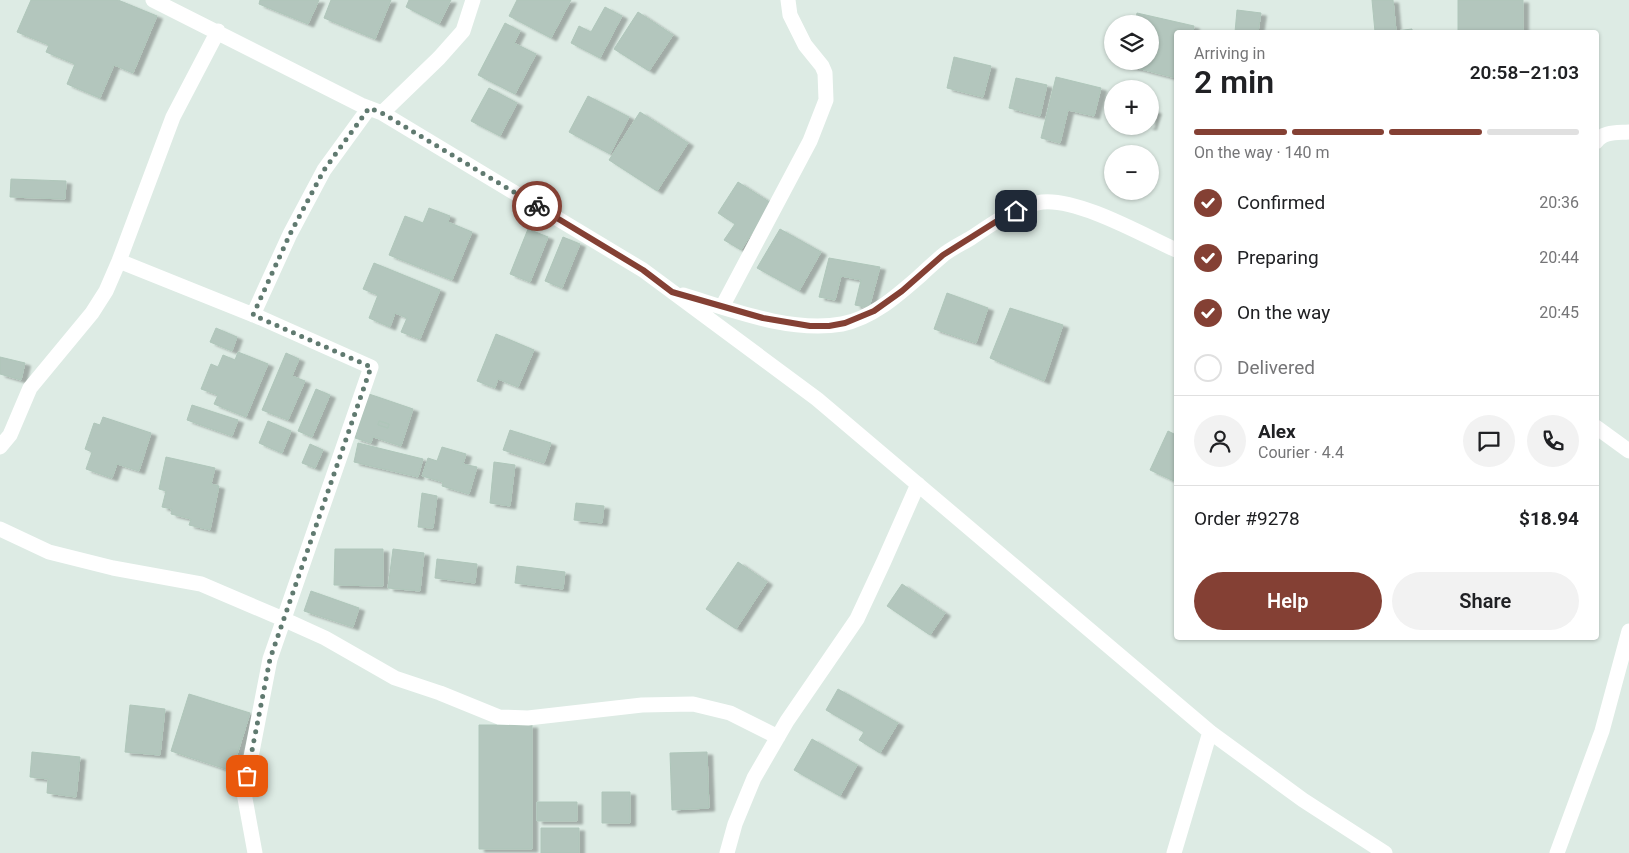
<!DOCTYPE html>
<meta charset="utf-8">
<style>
body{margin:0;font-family:Roboto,sans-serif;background:#f2f2f2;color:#202124;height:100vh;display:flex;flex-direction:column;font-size:19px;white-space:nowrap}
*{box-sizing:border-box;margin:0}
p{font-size:16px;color:#757577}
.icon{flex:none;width:28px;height:28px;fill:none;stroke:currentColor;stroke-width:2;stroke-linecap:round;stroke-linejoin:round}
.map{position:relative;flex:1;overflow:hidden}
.side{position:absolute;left:1174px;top:30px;width:425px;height:610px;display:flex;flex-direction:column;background:#fff;border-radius:5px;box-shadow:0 1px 4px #0004}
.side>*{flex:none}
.controls{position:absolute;left:1104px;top:15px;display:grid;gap:10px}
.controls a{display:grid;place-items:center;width:55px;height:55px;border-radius:50%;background:#fff;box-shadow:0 1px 4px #0004;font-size:25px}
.pin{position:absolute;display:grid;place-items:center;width:42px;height:42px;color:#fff;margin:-21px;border-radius:10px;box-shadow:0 2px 8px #0006}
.courier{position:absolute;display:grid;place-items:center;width:50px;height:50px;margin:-25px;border:4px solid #844034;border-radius:50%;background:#fff;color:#222;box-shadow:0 1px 6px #0007}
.overview em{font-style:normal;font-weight:600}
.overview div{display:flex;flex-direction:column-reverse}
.overview{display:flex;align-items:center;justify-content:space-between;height:85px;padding:0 20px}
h1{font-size:32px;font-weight:600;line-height:38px}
.bar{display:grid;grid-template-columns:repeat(4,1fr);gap:8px 5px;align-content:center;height:60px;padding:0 20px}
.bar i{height:6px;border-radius:4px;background:#e0e0e0}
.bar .active{background:#844034}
.bar p{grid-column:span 4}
.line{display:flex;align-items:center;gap:12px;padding:0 20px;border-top:1px solid #e0e0e0}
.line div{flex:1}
.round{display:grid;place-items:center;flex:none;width:52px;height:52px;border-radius:26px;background:#f2f2f2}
ol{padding:0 20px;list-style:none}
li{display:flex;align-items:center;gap:15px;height:55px}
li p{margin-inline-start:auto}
li .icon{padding:5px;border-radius:50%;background:#844034;color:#fff;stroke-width:4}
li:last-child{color:#757577}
li i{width:28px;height:28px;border:2px solid #e0e0e0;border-radius:50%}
.primary-button{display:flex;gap:10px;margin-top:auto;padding:10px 20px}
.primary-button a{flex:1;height:58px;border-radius:30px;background:#844034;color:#fff;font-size:20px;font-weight:600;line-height:58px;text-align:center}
.primary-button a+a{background:#f2f2f2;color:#202124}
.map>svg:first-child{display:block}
.building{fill:#b3c6bd;stroke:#afc6ba;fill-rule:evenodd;filter:url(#shadow)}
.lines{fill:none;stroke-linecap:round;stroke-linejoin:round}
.minor{stroke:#fff;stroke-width:15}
.done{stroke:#607a70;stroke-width:5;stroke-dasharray:0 9}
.route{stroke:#844034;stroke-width:6}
</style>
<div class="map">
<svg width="1629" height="853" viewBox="0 0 1629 853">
<defs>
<filter id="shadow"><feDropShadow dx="5.5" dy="3" stdDeviation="1" flood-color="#0004"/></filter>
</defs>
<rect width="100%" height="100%" fill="#ddebe4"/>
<path class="building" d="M31 0H118L157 16 133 73 114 65 100 98 67 84 75 64 46 52 49 45 17 32Z
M260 0H319L308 24 259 4Z
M331 0H391L375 39 324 18Z
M409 0H451L439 24 406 7Z
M517 0H571L551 38 509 16Z
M1372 0H1393L1396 31 1412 29V32H1375Z
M1458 0H1523V32H1458Z
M605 7 622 16 600 58 571 43 579 26 591 32Z
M1237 10 1261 13 1258 32H1235Z
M638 12 673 35 649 71 614 49Z
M1137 13 1194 26 1193 32H1176V78L1125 65 1126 61H1150V24H1135Z
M505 23 520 31 514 43 536 54 515 94 478 75Z
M954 57 991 66 983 97 947 88Z
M1056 77 1101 88 1094 116 1068 110 1060 143 1041 138Z
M1016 78 1047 85 1040 116 1009 108Z
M489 88 517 103 500 136 471 121Z
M588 96 629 117 610 154 569 132Z
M1150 109 1156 111 1151 127 1147 126H1150Z
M640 112 688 143 657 191 609 160Z
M11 179 66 181 65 199 10 197Z
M738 182 771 203 741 250 724 240 735 224 718 213Z
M429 208 450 216 448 222 472 232 452 280 389 255 405 216 423 223Z
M528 229 548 237 530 282 510 274Z
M780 229 821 252 799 291 757 268Z
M563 237 580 244 562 288 545 281Z
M829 258 880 267 869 308 855 305 861 280 841 276 835 300 819 297Z
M374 263 440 290 420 339 401 332 407 318 395 313 390 327 369 318 378 295 363 289Z
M947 293 988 308 976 343 934 329Z
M1010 308 1063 325 1044 381 990 358Z
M216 328 237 337 232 351 210 342Z
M496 334 534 350 518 387 498 379 495 388 477 381Z
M238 352 268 364 246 417 214 404 218 395 201 389 211 364 218 367 223 355 235 360Z
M286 353 299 359 292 376 305 381 288 420 262 410Z
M0 357 25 363 21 380 0 374Z
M316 389 330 395 312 437 298 431Z
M369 394 413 409 401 446 373 437 371 443 355 438ZM379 421 389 424 388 428 378 425Z
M192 405 238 420 232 436 187 420Z
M103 417 151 433 139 471 117 464 112 478 86 469 92 452 85 449 94 423 100 425Z
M268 421 291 431 282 453 259 443Z
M379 421 389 424 388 428 378 425Z
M510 430 551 443 544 463 503 450Z
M1168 431 1176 435V482L1150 470Z
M358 443 423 459 418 477 354 462Z
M310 444 323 450 315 468 302 463Z
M442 447 466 454 463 464 477 467 469 494 442 486 443 482 422 476 428 458 437 461Z
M166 457 215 468 211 484 219 486 210 530 189 525 191 519 171 514 172 509 162 507 166 491 159 489Z
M494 462 515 465 510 506 490 503Z
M422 493 437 496 433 528 418 527Z
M576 503 604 506 602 523 574 520Z
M335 549H383V586L334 585Z
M393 549 424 553 420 591 388 588Z
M437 559 477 564 475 583 435 578Z
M738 562 767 582 736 629 706 609Z
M517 566 565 572 563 589 515 583Z
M902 584 945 613 930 635 887 606Z
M311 591 359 608 353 627 304 611Z
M838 689 898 723 880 753 859 740 864 732 826 710Z
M189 694 250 713 232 771 171 751Z
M130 705 165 709 160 755 125 752Z
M479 725H532V849H479Z
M812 739 857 765 840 796 794 770Z
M32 752 80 757 76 797 47 793 48 779 30 777Z
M707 752 709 808 672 810 670 753Z
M602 792H630V823H602Z
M537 802H577V821H537Z
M541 828H579V853H541Z"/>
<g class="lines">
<path class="minor" d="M153 0 361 105 382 113 643 270 817 399 1210 732 1303 800 1385 853
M382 113 439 58 463 31 473 0
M1596 142C1603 131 1618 133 1629 132
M119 261 261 318 371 367 270 659 244 793 255 853
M683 295C732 310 791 333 842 324 873 318 899 294 922 274 928 268 935 262 942 256 950 249 961 244 971 238 992 224 1016 206 1042 202 1078 198 1143 235 1176 250
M722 307 810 141 826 100 825 73 822 66 805 45 790 15 788 0
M253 315 290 234 324 170 369 108
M1596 427 1629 451
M0 447 10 435 30 388 92 313 106 291 119 261 173 117 218 31
M0 529 49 552 113 568 201 584 283 619 325 638 395 678 440 693 499 717 528 718 642 705 693 704 730 713 778 737
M727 853 735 824 754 778 787 721 857 619 884 561 918 484
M1174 853 1210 732
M1557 853 1602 731 1629 631"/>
</g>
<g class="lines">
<path class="done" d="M247 776 270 659 371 367 253 315 290 234 324 170 369 108 382 113 537 206"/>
<path class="route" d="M537 206 643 270 672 292 763 318 810 326H829L845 323 874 311 902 291 943 255 1005 216 1016 211"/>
</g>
</svg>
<div class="controls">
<a><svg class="icon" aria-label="layers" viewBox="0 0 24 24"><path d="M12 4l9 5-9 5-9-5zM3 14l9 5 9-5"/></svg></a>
<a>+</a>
<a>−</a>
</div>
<div class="pin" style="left:247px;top:776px;background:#ea580c"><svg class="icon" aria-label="bag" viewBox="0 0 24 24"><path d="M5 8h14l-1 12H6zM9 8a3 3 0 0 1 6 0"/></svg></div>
<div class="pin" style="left:1016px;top:211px;background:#1f2937"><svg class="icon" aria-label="home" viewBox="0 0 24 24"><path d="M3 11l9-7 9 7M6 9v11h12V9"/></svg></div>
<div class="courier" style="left:537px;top:206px"><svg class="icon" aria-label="bike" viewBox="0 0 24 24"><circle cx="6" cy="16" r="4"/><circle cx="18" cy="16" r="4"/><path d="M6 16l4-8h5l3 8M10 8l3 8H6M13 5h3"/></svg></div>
<section class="side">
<div class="overview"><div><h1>2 min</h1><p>Arriving in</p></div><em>20:58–21:03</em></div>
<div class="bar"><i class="active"></i><i class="active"></i><i class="active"></i><i></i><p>On the way · 140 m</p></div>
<ol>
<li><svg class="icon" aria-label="check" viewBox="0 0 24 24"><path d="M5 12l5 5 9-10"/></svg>Confirmed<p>20:36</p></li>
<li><svg class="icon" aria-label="check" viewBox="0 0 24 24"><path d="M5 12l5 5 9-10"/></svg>Preparing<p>20:44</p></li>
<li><svg class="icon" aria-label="check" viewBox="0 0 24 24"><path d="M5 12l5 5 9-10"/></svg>On the way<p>20:45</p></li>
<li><i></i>Delivered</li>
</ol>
<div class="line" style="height:90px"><a class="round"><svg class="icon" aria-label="person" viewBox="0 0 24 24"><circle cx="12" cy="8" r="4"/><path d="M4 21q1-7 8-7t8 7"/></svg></a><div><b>Alex</b><p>Courier · 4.4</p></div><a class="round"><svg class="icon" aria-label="chat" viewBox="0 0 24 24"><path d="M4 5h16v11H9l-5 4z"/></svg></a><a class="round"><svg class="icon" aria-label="phone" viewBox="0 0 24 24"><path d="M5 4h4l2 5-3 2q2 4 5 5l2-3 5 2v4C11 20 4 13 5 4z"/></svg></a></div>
<div class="line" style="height:65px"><div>Order #9278</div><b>$18.94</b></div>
<div class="primary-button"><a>Help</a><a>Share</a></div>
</section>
</div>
